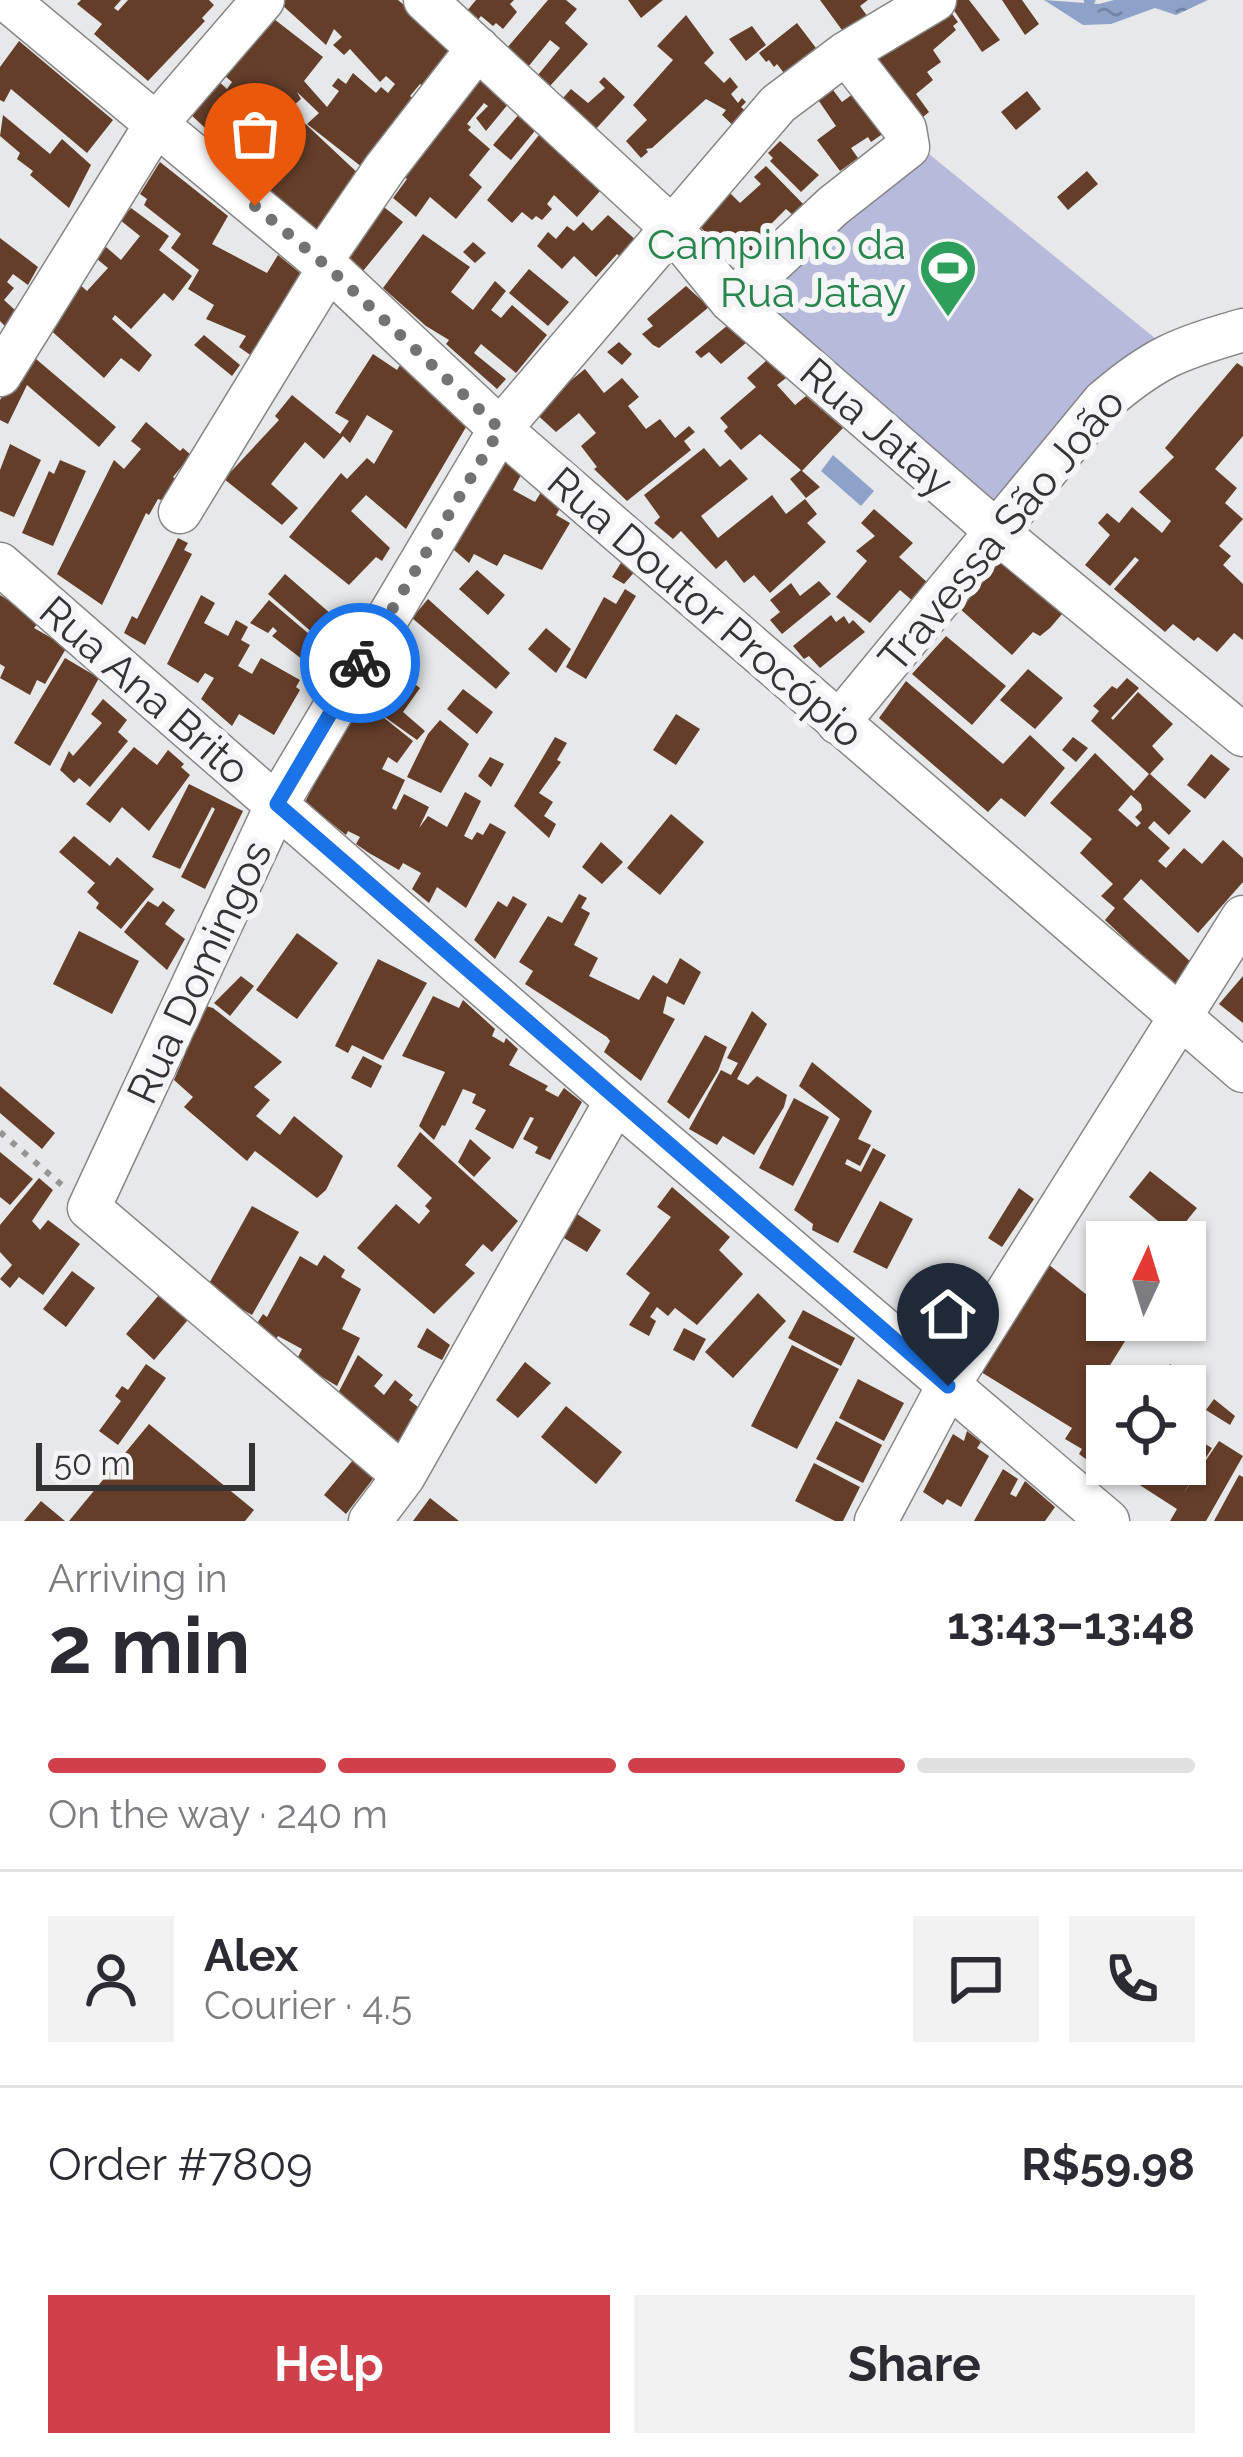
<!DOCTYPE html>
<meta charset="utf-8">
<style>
body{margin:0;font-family:Raleway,sans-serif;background:#f2f2f3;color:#2b2b33;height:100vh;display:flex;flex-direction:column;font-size:45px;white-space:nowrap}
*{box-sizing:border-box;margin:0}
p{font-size:39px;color:#7c7c81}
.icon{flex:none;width:66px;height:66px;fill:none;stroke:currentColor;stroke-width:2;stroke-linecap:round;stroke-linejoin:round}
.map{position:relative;height:1521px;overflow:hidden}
.sheet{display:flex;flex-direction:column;background:#fff;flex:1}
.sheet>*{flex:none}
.needle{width:78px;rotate:4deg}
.fabs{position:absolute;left:1086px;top:1221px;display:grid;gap:24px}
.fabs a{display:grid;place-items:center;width:120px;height:120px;border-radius:0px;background:#fff;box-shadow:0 3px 9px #0004;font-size:60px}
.scale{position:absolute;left:36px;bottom:30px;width:219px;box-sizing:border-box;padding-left:12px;border:6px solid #343435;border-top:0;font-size:33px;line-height:42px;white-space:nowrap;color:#343435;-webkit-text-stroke:9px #f5f5f7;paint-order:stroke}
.pin{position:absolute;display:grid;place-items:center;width:102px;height:102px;color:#fff;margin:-123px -51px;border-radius:50% 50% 50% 0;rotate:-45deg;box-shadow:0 0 12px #0007}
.pin .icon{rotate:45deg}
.courier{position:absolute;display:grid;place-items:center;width:120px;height:120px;margin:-60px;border:9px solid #1a73e8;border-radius:50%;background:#fff;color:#222;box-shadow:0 3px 15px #0007}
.head em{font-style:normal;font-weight:700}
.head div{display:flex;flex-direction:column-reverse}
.head{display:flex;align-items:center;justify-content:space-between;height:204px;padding:0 48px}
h1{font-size:78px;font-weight:700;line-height:90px}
.bar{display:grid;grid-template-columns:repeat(4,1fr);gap:18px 12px;align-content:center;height:144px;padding:0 48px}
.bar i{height:15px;border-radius:9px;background:#e1e1e2}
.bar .current{background:#d0404b}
.bar p{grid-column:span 4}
.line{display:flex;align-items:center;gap:30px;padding:0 48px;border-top:3px solid #e1e1e2}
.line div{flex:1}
.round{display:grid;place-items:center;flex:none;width:126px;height:126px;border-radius:0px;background:#f2f2f3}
.primary-button{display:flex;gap:24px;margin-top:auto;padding:24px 48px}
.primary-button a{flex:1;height:138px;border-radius:0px;background:#d0404b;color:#fff;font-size:48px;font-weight:700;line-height:138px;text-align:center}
.primary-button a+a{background:#f2f2f3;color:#2b2b33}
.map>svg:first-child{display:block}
.green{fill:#b6bbdb}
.water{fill:url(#water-ripples)}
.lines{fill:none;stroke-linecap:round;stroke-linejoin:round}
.stream{stroke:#8da1c9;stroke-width:9}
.building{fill:#653e2a;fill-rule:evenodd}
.minor-casing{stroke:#868687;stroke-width:45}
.path{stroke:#959596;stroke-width:6;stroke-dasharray:6 9;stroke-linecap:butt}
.minor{stroke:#fff;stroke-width:42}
.done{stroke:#737374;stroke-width:12;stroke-dasharray:0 21.6}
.route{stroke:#1a73e8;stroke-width:15}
.labels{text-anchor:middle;stroke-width:12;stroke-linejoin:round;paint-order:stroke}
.leisure-label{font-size:42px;fill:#27864d;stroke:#f5f5f7;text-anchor:end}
.street-label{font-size:42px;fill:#343435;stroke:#f5f5f7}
</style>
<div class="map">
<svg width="1243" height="1521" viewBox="0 0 1243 1521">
<defs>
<pattern id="water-ripples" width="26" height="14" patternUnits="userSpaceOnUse" patternTransform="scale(3)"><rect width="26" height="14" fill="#8da1c9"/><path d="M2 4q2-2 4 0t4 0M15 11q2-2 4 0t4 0" fill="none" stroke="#7484a4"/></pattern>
</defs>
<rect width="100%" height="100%" fill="#e7e8e9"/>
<path class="green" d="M918 145 1156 339 994 519 742 299Z"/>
<path class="water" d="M1044 0 1099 4 1114 0H1208L1176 15 1155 8 1111 24 1083 25Z
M833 455 874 491 861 506 821 471Z"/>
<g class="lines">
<path class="stream" d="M1088 0H1091"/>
</g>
<path class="building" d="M81 0H121L114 8 118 11 128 0H209L214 5 202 18 205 21 148 81 94 34 102 24 77 4Z
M285 0H398L460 52 429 92 420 84 410 96 419 104 396 118 388 130 395 136 367 171 307 124 319 113 297 92 301 99 277 120 247 95 240 102 254 114 235 137 237 139 258 114 286 140 298 126 292 122 296 115 362 177 316 231 236 161 238 159 187 111 215 78 227 89 232 82 219 71 250 36 256 41 274 19 323 57 304 81 327 107 339 91 332 86 338 78 346 84 353 73 376 93 381 87 388 93 395 84 386 76 380 82 350 49 344 55 333 45 342 37 334 29 326 45 281 4Z
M476 0H514L510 4 517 12 503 29 496 23 493 26 481 16 477 21 466 12Z
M548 0H566L577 9 565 23 588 44 550 86 538 75 560 48 550 40 528 67 507 48Z
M628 0H663L641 18Z
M820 0H868L860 6 873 24 850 41Z
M947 0H969L1000 40 982 52Z
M1002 0H1022L1039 24 1025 35Z
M950 11 958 22 953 26 956 30 933 50 941 62 927 72 933 80 916 94 929 112 911 127 868 66Z
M686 15 714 53 704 63 724 83 730 77 738 87 731 94 738 103 742 98 746 102 741 107 749 114 737 129 722 115 726 110 706 99 652 148 646 149 648 152 641 158 626 141 647 120 633 105 673 60 657 46Z
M797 23 816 48 825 42 829 48 790 81 777 64 774 67 769 60 766 62 759 53Z
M752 26 766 45 746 61 729 39Z
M19 41 113 120 87 153 11 89 4 102 0 100V67Z
M478 69 513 98 486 131 476 118 488 106 484 103 467 124 471 127 468 130 490 149 469 175 482 187 456 219 430 197 416 217 393 198 407 179 401 174Z
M604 77 625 97 595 130 563 98 571 89 588 103 605 88 599 82Z
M824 78 842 102 865 85 894 126 871 142 868 137 851 148 858 158 840 171 817 140 836 126 810 88Z
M1027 91 1041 109 1016 130 1001 112Z
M525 107 543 121 511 160 493 145Z
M3 115 50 154 62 139 91 165 69 208 30 175 33 171 17 159 20 153 0 136Z
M547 125 609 181 577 217 554 195 547 204 552 209 542 220 536 216 532 220 522 212 512 223 487 200Z
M780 141 819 175 801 192 770 161 773 158 768 153Z
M160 162 228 216 212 244 267 273 278 255 305 277 256 359 239 347 246 336 206 319 214 305 188 289 199 270 171 248 181 234 144 205 147 199 140 194Z
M766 166 806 207 795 217 786 209 766 229 772 236 741 267 694 221 716 179 740 203 761 184 754 177Z
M1087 171 1098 184 1068 210 1057 197Z
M380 204 403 222 363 271 344 255Z
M131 208 169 236 159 250 192 276 173 301 164 293 131 329 115 315 112 319 152 355 139 372 121 358 104 378 47 327 78 283 87 291 108 268 97 259 106 247 121 260 140 236 120 220Z
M608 215 638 242 623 260 617 254 596 277 574 256 562 269 537 246 548 232 556 239 567 226 574 231 583 222 592 231Z
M423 234 470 267 451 292 473 310 495 281 506 291 491 310 501 318 512 305 547 335 516 373 481 344 474 353 506 379 497 389 446 344 449 340 426 326 383 288Z
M0 238 38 267 28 285 13 274 7 282 14 288 4 300 15 310 6 327 0 321Z
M473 242 486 253 475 263 463 252Z
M529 269 569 302 548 326 509 293Z
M686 286 709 307 659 348 653 345 642 334 653 326 647 319Z
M728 325 747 342 721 364 709 352 701 358 695 352Z
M204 335 240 365 232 376 194 345Z
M619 342 632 354 622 365 607 352Z
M29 353 116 427 99 447 27 385 8 424 0 420V400Z
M373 354 397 370 402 362 469 422 406 529 366 495 351 511 390 548 382 561 376 557 349 585 289 537 341 473 347 479 367 458 374 464 393 431 367 415 350 443 343 436 324 459 305 442 271 484 298 508 282 525 224 479 279 420 275 416 292 395 340 434 349 421 335 413Z
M767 360 786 378 777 385 795 405 806 396 843 428 802 471 760 434 741 450 724 431 728 427 720 418 756 387 747 378Z
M1237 363 1243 367V436L1215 469 1237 488 1225 503 1243 519 1219 546 1231 556 1223 565 1243 584V640L1234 633 1217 652 1198 637 1194 641 1173 624 1165 632 1114 589 1139 560 1135 557 1110 586 1085 565 1110 535 1098 523 1107 513 1119 523 1132 507 1162 533 1171 521 1139 492 1174 457 1165 448Z
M585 369 604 393 622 378 639 397 628 406 646 429 660 419 675 438 689 426 695 432 684 441 691 450 627 501 594 469 597 467 581 446 596 433 579 413 556 432 533 411Z
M146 422 180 451 183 448 191 455 173 477 180 483 167 502 158 499 149 515 146 513 102 605 57 574 114 460 124 469 141 449 131 441Z
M10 444 41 460 14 517 0 511V470Z
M704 448 720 467 730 459 748 479 701 516 718 538 772 495 786 514 805 499 817 514 807 523 826 542 770 593 754 575 744 583 726 560 716 569 681 531 673 539 654 523 660 517 644 495Z
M502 457 522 473 513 490 535 502 543 489 562 505 556 515 570 523 542 570 504 554 497 566 474 554 469 563 446 543Z
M60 460 86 471 53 546 22 533 49 471 54 474Z
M801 470 820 487 806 498 790 479Z
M874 509 913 543 899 557 928 583 914 602 900 590 870 623 836 597 867 561 856 551 875 536 861 523Z
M178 538 188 543 184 550 192 554 145 645 124 633 132 616 137 619Z
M624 558 637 569 624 584 612 577Z
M997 560 1062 614 1050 628 1040 636 1033 632 1012 655 959 608Z
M477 570 505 595 488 615 459 589Z
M285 574 331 614 314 634 268 594Z
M819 581 831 594 782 634 770 620 780 612 770 600 791 583 800 596Z
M625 589 636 596 586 679 566 667 604 597 616 604Z
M0 595 40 621 34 628 67 647 45 684 37 680 30 695 0 678 5 667 0 664Z
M201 595 215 603 204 623 228 636 236 620 248 627 241 640 250 645 238 666 252 674 261 658 300 680 296 687 300 690 274 735 239 714 232 726 201 699 214 678 205 673 198 683 167 664Z
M428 599 510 673 496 689 412 618Z
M269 600 329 651 316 670 272 636 277 631 273 627 268 633 250 623Z
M831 615 836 622 844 616 849 624 853 620 865 632 820 668 809 656 804 659 793 646Z
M546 628 571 649 556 673 528 649Z
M946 636 1006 686 972 725 912 674Z
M65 658 99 678 50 766 14 743Z
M383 660 420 688 403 712 425 731 417 740 368 705 413 741 397 763 388 757 382 769 405 780 392 808 396 810 404 794 429 807 419 828 428 816 447 827 465 792 481 801 464 836 472 840 477 832 483 835 490 823 506 832 466 908 437 887 429 903 412 889 421 873 403 863 399 870 369 853 356 844 360 837 348 831 346 835 305 802 360 696 366 700 376 688 369 682Z
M1028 669 1063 698 1035 729 1000 700Z
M1127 678 1139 688 1111 718 1113 720 1138 692 1173 724 1152 746 1164 759 1150 774 1191 811 1169 835 1154 821 1148 828 1170 848 1158 861 1166 868 1184 848 1202 864 1223 840 1243 858V882L1198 933 1141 879 1123 899 1193 964 1178 989 1105 920 1115 908 1101 896 1113 884 1080 853 1092 839 1050 803 1095 753 1134 791 1149 774 1091 721 1099 711 1093 706 1112 686 1117 689ZM1131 795 1141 804 1142 810 1135 817 1141 823 1137 827 1118 810Z
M906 681 1003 764 1030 735 1065 768 1025 817 1001 798 988 812 879 718Z
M463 689 493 712 477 734 447 709Z
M103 699 127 720 118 732 128 741 90 787 79 778 74 783 60 770 69 751 73 756 102 723 91 714Z
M676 714 700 729 676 765 653 750Z
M440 720 469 744 441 793 407 777 428 734Z
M555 737 567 743 557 760 561 762 539 793 553 802 544 816 556 824 549 838 514 806Z
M1073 737 1088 748 1076 762 1062 750Z
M134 747 157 765 168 750 184 764 181 767 190 775 149 831 122 807 110 823 86 804Z
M1211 754 1230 769 1205 799 1187 785Z
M490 757 504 764 491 787 478 776Z
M189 784 243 811 205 889 181 877 215 809 212 807 180 869 152 857Z
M671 814 704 842 660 895 627 868Z
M74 836 110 866 117 857 154 889 121 929 96 908 99 903 87 892 95 883 59 852Z
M601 842 623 862 602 884 582 867Z
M579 894 587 898 581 908 590 913 574 945 598 958 589 976 639 1000 653 975 667 984 680 958 701 972 684 1005 667 996 663 1013 675 1019 641 1081 604 1052 610 1041 607 1037 525 984 533 971 519 962 548 916 562 923Z
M513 896 527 904 495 959 474 940 498 901 507 907Z
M148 901 158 907 163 901 175 910 165 924 185 939 167 970 124 932Z
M79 931 139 961 112 1014 53 984Z
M297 933 338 963 297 1019 256 990Z
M378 959 427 983 383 1060 352 1045 348 1053 335 1046Z
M241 976 254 986 230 1016 214 1003Z
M1243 976V1023L1219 1004Z
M433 996 459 1008 463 1000 495 1029 492 1036 504 1043 506 1038 518 1049 509 1065 548 1086 545 1090 558 1097 564 1088 582 1102 550 1160 535 1153 538 1147 523 1139 534 1118 530 1117 513 1149 475 1129 486 1110 472 1103 476 1094 463 1089 445 1126 442 1125 434 1140 419 1126 445 1072 402 1056Z
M202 1005 213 1008 282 1062 254 1087 270 1100 256 1116 280 1135 294 1116 343 1156 326 1190 317 1198 255 1151 247 1161 184 1107 193 1097 174 1080 184 1057 180 1054Z
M752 1011 767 1024 737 1079 748 1085 757 1076 787 1095 784 1107 754 1155 723 1136 717 1145 689 1129 721 1070 731 1075 738 1063 727 1058Z
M705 1035 727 1047 718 1071 689 1119 667 1102Z
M363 1056 382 1066 371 1088 351 1078Z
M812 1062 872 1111 858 1139 871 1145 860 1166 847 1159 845 1164 861 1172 873 1148 886 1155 838 1243 812 1230 813 1224 794 1210 840 1119 799 1086Z
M0 1086 55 1133 42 1149 0 1113Z
M794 1098 829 1117 793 1186 759 1168Z
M420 1132 518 1221 492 1252 483 1244 465 1265 475 1273 434 1314 357 1248 396 1204 419 1224 430 1211 425 1206 432 1198 397 1166Z
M470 1139 491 1158 474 1177 458 1162Z
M0 1152 33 1179 10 1205 0 1197Z
M1150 1171 1197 1208 1175 1235 1129 1197Z
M39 1178 53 1190 32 1221 40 1230 48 1220 80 1244 43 1295 19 1277 10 1288 0 1279 12 1265 0 1252V1225Z
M672 1187 730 1237 719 1250 743 1274 697 1325 675 1308 668 1316 657 1307 650 1317 656 1321 649 1336 629 1325 650 1293 626 1274 671 1217 657 1207Z
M1019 1188 1034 1199 1002 1247 988 1238Z
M880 1201 913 1219 887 1269 853 1252Z
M252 1206 299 1232 252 1315 206 1289Z
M577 1214 601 1230 587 1252 564 1238Z
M324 1255 345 1270 341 1277 361 1289 342 1329 360 1338 337 1386 296 1361 302 1349 278 1336 272 1347 252 1331 263 1314 267 1317 300 1256 317 1266Z
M952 1263 965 1270 962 1280 965 1282 955 1301 961 1305 957 1317 943 1338 920 1321Z
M1048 1264 1107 1311V1320H1119L1132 1330 1102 1378 1114 1386H1107V1464L1121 1468 1113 1479 1079 1454 1082 1449 1065 1439 1072 1428 981 1372Z
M72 1271 95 1288 66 1327 43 1309Z
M164 1289 192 1315 154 1360 126 1334Z
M758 1293 786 1321 733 1378 705 1352Z
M803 1310 855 1338 841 1366 788 1338Z
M427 1328 450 1345 442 1360 417 1347Z
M684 1328 706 1339 694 1361 673 1350Z
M792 1345 839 1369 797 1449 751 1426Z
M358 1355 383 1375 374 1386 384 1395 395 1380 413 1395 409 1400 418 1407 396 1447 335 1399Z
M525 1362 551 1383 518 1418 496 1400Z
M146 1364 166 1378 118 1445 99 1431 121 1401 115 1396 122 1386 128 1390Z
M1170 1364 1181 1373 1172 1386H1156Z
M858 1379 904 1403 884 1441 839 1418Z
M1214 1399 1235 1416 1230 1425 1206 1410Z
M566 1406 622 1452 596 1484 541 1437Z
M836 1421 882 1445 863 1483 816 1459Z
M1185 1422 1195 1428 1190 1435 1212 1448 1183 1494 1219 1441 1243 1456 1206 1521H1170L1177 1509 1124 1475 1130 1464H1185Z
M149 1424 254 1510 245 1521H69Z
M967 1431 981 1442 977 1448 989 1456 961 1507 947 1499 943 1505 923 1492 953 1434 964 1441Z
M358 1454 379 1471 346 1514 324 1495Z
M814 1463 860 1487 843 1521H835L795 1501Z
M1003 1469 1018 1479 1010 1494 1016 1497 1025 1481 1055 1507 1045 1521H974Z
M1239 1475 1243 1477V1521H1214Z
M430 1498 459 1521H413Z
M41 1501 65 1521H24Z"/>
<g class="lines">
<defs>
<path id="minor" d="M7 0 321 261 500 429 1243 1071
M425 0 670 226 731 301 996 531 1243 735
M321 261 385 168 478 48
M731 301 833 206 908 147 905 129 846 53
M0 375 156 124 263 0
M180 512 329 268
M0 564 616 1101 1108 1521
M838 723 1103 402C1155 357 1178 349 1243 330
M404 1476 89 1208 277 804 500 429 778 104 846 53 935 0
M370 1521 404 1476 616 1101
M876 1521 948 1386 1243 917"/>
</defs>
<use href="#minor" class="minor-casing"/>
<path class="path" d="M0 1132 63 1186"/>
<use href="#minor" class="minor"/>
</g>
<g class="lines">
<path class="done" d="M255 206 329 268 500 429 360 663"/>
<path class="route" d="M360 663 277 804 948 1386"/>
</g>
<defs>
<symbol id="stadium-pin" viewBox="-11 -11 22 30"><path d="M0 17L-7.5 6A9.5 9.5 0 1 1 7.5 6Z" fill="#2e9e5b" stroke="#f5f5f7"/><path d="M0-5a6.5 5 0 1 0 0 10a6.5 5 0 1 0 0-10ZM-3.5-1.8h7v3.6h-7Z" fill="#fff"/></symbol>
</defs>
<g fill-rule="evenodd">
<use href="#stadium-pin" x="915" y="235" width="66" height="90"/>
</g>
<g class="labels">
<g class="leisure-label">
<text x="906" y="259">Campinho da<tspan x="906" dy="48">Rua Jatay</tspan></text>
</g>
<g class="street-label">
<text transform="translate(877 427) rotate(41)" y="15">Rua Jatay</text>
<text transform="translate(1001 530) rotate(-50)" y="15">Travessa São João</text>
<text transform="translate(706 607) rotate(41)" y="15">Rua Doutor Procópio</text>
<text transform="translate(145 690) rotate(41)" y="15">Rua Ana Brito</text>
<text transform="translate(199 972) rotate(-65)" y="15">Rua Domingos</text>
</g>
</g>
</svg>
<div class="fabs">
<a><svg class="needle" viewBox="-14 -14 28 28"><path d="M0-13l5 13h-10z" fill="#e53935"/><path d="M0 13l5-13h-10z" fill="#7c7c81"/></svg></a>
<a><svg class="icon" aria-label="locate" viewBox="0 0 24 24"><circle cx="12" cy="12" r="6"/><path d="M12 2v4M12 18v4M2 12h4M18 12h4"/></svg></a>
</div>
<div class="scale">50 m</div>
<div class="pin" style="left:255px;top:206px;background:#ea580c"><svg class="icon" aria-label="bag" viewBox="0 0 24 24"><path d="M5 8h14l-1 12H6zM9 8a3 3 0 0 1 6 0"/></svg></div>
<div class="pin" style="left:948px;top:1386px;background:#1f2937"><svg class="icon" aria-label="home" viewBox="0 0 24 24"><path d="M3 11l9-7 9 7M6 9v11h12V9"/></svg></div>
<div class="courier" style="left:360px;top:663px"><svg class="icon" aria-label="bike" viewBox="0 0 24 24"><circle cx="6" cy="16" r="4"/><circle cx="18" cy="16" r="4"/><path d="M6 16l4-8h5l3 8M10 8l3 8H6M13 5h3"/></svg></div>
</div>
<section class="sheet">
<div class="head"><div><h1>2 min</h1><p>Arriving in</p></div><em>13:43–13:48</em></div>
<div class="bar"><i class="current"></i><i class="current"></i><i class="current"></i><i></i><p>On the way · 240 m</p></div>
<div class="line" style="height:216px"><a class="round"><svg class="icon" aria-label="person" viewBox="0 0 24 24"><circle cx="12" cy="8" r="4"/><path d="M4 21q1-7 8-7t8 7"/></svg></a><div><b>Alex</b><p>Courier · 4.5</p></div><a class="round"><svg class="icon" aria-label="chat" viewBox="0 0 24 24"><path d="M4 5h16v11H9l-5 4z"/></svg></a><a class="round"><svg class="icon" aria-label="phone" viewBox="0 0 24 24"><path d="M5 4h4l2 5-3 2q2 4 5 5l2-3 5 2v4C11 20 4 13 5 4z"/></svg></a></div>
<div class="line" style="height:156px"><div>Order #7809</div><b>R$59.98</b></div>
<div class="primary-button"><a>Help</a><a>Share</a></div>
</section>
